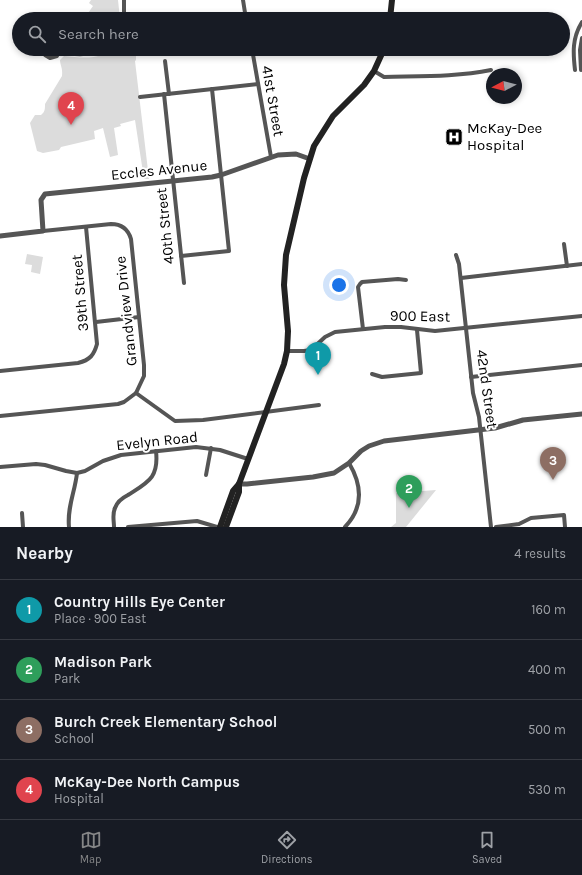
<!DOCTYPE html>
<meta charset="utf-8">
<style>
body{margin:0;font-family:Karla,sans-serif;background:#242831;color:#f1f3f6}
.compass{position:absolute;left:486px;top:68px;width:36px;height:36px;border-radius:50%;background:#171b24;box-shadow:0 2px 6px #0003;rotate:263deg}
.you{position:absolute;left:339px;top:285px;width:14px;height:14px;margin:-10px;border:3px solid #fff;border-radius:50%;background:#1a73e8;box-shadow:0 0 0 6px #1a73e833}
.badge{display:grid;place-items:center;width:26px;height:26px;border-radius:50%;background:#858687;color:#fff;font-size:13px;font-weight:700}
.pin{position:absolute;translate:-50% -33px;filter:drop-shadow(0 1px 2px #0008)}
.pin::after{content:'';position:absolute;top:21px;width:14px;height:12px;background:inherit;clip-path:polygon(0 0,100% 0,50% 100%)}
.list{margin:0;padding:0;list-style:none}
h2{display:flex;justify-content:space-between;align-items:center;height:52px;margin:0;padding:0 16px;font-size:17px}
h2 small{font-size:13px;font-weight:400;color:#9ea1a6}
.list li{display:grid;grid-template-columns:26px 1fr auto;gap:12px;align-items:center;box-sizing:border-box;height:60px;padding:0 16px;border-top:1px solid #363941}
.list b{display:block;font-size:15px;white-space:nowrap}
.list p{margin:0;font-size:13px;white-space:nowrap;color:#9ea1a6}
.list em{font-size:13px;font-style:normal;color:#9ea1a6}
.icon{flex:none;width:22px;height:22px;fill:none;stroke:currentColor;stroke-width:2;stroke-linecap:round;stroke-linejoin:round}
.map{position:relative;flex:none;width:582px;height:527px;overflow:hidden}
.search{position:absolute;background:#171b24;box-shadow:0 2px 6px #0003;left:12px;right:12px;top:12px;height:44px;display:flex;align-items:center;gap:10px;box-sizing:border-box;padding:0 14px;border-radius:22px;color:#9ea1a6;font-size:15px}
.sheet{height:292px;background:#171b24}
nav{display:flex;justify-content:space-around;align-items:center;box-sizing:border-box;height:56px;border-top:1px solid #363941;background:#171b24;font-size:11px;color:#9ea1a6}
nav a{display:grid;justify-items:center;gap:2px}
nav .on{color:#858687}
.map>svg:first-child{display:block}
.green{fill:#dcdcdc}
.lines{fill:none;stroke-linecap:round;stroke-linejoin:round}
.minor{stroke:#555;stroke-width:4}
.tertiary{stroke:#555;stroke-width:5}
.secondary{stroke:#222;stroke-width:6}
.labels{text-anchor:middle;stroke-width:4;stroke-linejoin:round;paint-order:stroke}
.street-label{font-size:15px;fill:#000;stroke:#fff}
.poi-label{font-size:15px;fill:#000;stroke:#fff;text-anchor:start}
</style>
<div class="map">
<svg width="582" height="527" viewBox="0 0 582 527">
<rect width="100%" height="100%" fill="#fff"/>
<g class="green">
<path d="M 91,0 L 118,0 L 120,19 L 84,19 L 93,6 L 89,3 Z"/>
<path d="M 110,49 L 141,49 L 140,53 L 136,53 L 136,60 L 135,61 L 149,179 L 144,179 L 135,120 L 120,124 L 121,126 L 114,128 L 118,155 L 110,157 L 103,128 L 94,131 L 95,139 L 61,147 L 59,150 L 43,153 L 37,151 L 30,123 L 35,115 L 41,115 C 45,112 45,109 45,104 L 62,76 C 63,68 60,65 60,60 L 64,56 C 75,57 88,59 98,56 L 100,54 Z"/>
<path d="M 27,254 L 43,257 L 40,274 L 31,272 L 32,265 L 25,264 Z"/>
<path d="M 436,490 L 406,527 L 391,527 L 396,523 L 396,493 Z"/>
</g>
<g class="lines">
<g class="minor">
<path d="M 243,0 L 246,19"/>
<path d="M 124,19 L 124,0"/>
<path d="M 44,49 L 45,55 L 50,58 L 57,56 L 58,49"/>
<path d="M 252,49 L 271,157"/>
<path d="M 59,51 C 73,55 89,56 103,49"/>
<path d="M 165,61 L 169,94"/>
<path d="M 575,70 C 573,53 572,38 582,22"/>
<path d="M 581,70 L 580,50 L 582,38"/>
<path d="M 374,71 L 384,77 C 420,76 456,77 491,70"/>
<path d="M 164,94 L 184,283"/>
<path d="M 140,97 L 258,84"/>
<path d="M 43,231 L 111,224 C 122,224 128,229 131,239 L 144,365 L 144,376 L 136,393"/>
<path d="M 564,244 L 567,266"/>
<path d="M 456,255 L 459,264 L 473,393 L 479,417 L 491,527"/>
<path d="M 181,256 L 229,251 L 212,89"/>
<path d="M 461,278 L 582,264"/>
<path d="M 96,322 L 139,317"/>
<path d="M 363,329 L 358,287 L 360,284 L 362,282 L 398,279 L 406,280"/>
<path d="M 287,351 L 304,351 L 311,350 L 325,337 L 335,332 L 385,327 L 401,327 L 435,331 L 582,316"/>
<path d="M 0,371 L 78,363 C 90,360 94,355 97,344 L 86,227"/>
<path d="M 372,374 L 382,377 L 421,373 L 417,330"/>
<path d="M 471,377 L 582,365"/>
<path d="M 0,416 L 118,404 L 124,402 L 136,393 L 175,421 L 203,420 L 319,405"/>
<path d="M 0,467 L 36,464 L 45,465 L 66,471 L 77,473 L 85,471 L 103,461 L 121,455 L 196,447 L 220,450 L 248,459"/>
<path d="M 206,475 L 211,448"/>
<path d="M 22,513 L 23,527"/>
<path d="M 69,527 C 67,507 75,492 77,473"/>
<path d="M 114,527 C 114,521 112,514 115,508 C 117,502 122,498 128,495 C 148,482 159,478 156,451"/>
<path d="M 128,527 L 197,521 L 217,527"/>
<path d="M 345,527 C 364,507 362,485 349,463"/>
<path d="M 496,527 L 519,524 L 531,518 L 564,515 L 565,527"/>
</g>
<g class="tertiary">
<path d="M 0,236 L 43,231 L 41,200 L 45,194 L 212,177 L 221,175 L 278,155 L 296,154 L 310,159"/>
<path d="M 239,484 L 247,484 L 313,477 L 334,473 L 349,463 L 361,451 L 369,446 L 384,441 L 495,428 L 523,420 L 582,414"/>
</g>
<g class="secondary">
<path d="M 390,19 L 392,0"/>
<path d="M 220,527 L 233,491 L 239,484 L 284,364 L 287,351 L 288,331 L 284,285 L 286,255 L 304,178 L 314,146 L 333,116 L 364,85 L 374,71 L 384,49"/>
<path d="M 226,527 L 239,492 L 239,484"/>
</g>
</g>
<defs>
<symbol id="hospital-square" viewBox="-11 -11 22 22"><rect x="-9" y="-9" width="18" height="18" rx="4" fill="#000" stroke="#fff"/><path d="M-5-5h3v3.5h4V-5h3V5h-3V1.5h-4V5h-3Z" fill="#fff"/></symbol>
</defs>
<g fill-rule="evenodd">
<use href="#hospital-square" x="444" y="127" width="20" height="20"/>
</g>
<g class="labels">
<g class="street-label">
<text transform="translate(273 101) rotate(80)" y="5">41st Street</text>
<text transform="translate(159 170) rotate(-6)" y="5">Eccles Avenue</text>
<text transform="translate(165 226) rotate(-96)" y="5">40th Street</text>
<text transform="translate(80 293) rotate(-95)" y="5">39th Street</text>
<text transform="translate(126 311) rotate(-96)" y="5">Grandview Drive</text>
<text transform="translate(420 316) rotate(1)" y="5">900 East</text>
<text transform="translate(487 389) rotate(82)" y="5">42nd Street</text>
<text transform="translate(157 441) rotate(-6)" y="5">Evelyn Road</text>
</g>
<g class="poi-label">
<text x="467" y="133">McKay-Dee<tspan x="467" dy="17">Hospital</tspan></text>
</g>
</g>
</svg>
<svg class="compass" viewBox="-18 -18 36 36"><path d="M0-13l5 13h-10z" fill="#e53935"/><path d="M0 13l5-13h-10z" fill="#9ea1a6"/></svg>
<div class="you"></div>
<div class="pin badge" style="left:318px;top:375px;background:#0f9aa8">1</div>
<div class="pin badge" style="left:409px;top:508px;background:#2e9e5b">2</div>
<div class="pin badge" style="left:553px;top:480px;background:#8d6e63">3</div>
<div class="pin badge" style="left:71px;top:125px;background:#e0444e">4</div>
<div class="search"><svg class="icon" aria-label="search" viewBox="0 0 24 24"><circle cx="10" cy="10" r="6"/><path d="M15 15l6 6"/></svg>Search here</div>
</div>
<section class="sheet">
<h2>Nearby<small>4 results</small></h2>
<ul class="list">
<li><span class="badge" style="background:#0f9aa8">1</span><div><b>Country Hills Eye Center</b><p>Place · 900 East</p></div><em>160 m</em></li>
<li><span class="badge" style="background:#2e9e5b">2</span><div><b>Madison Park</b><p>Park</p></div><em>400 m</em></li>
<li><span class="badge" style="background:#8d6e63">3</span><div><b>Burch Creek Elementary School</b><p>School</p></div><em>500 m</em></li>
<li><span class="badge" style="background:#e0444e">4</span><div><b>McKay-Dee North Campus</b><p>Hospital</p></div><em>530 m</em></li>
</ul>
</section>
<nav>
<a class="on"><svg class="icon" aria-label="map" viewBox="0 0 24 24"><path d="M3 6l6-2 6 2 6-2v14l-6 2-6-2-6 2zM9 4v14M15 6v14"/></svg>Map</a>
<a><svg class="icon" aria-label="directions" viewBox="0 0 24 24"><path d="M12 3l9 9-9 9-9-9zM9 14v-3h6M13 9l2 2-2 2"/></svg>Directions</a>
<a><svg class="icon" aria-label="saved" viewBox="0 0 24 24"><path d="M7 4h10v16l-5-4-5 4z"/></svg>Saved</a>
</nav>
